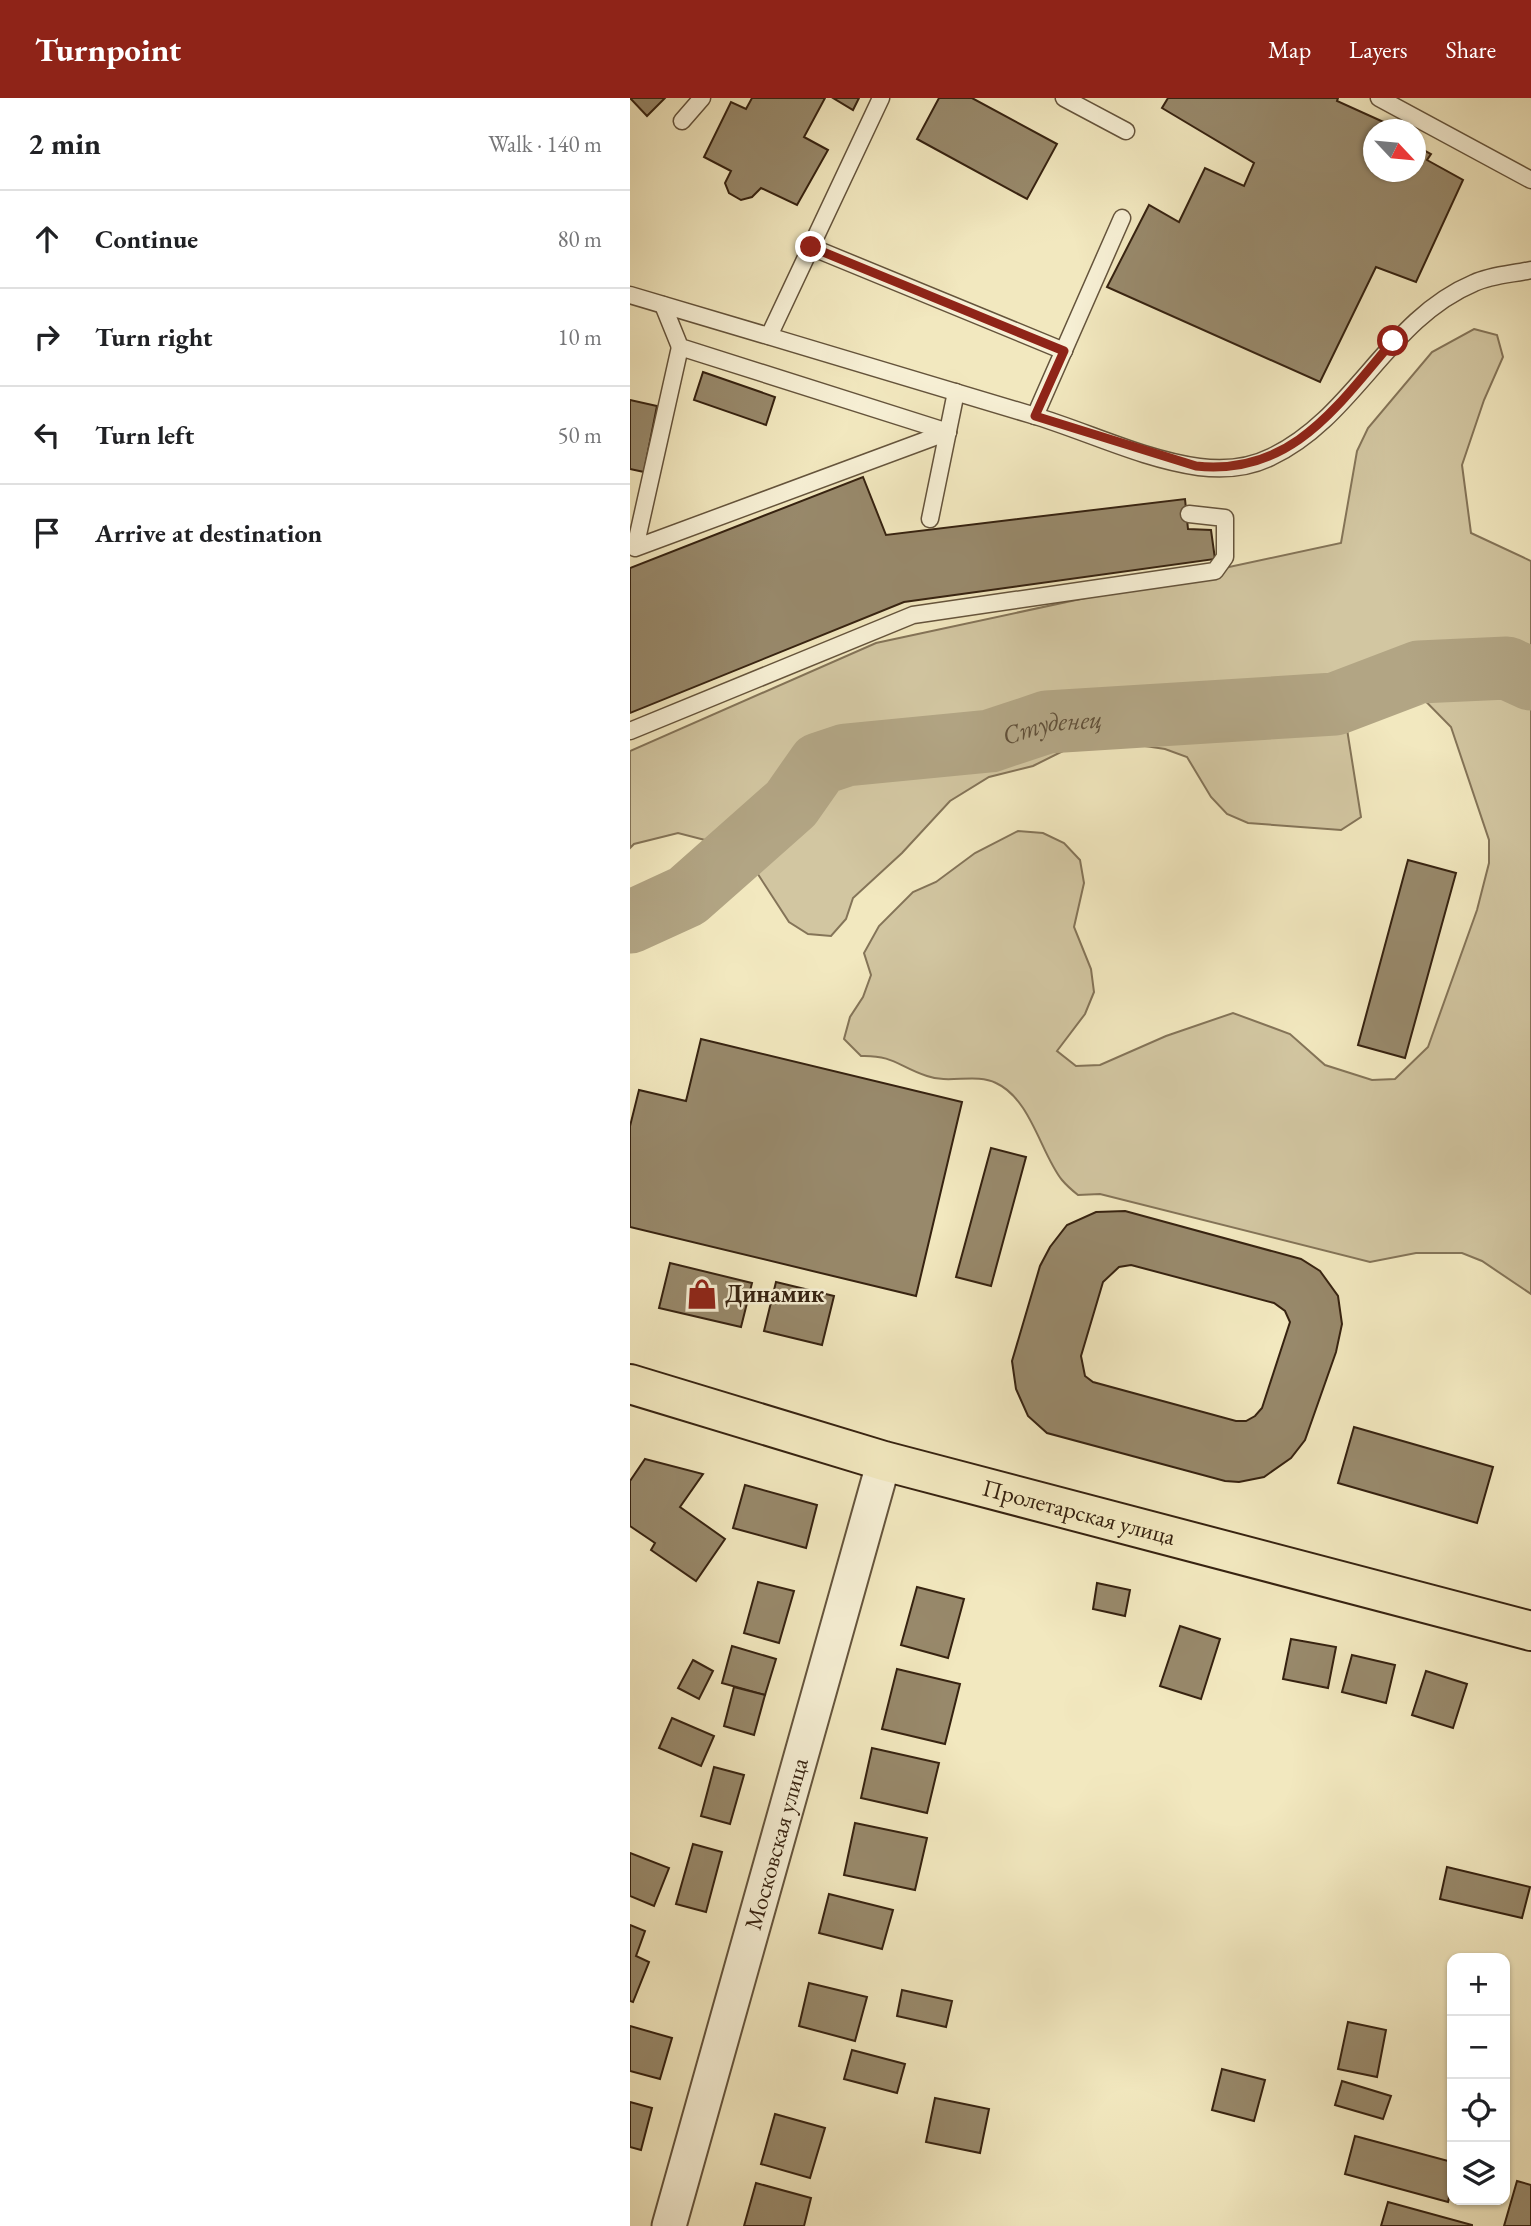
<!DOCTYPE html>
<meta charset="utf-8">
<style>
body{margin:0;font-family:"EB Garamond",serif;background:#f2f2f2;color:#202124}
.controls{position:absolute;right:21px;bottom:21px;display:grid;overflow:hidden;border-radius:14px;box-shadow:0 2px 5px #0004}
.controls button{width:63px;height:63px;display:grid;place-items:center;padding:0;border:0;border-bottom:2px solid #e0e0e0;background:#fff;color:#202124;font:35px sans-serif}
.compass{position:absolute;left:733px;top:21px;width:63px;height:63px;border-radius:50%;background:#fff;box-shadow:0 2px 5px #0004;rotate:116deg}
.stop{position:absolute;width:21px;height:21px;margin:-16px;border:5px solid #8f2418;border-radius:50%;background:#fff}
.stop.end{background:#8f2418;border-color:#fff;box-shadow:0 2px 7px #0008}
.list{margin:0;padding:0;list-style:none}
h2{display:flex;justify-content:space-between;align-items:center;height:91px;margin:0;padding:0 28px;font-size:30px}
h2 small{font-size:23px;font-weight:400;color:#757577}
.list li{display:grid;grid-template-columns:46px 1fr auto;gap:21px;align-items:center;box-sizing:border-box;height:98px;padding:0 28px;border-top:2px solid #e0e0e0}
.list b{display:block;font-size:26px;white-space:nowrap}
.list em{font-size:23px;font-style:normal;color:#757577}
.icon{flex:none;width:38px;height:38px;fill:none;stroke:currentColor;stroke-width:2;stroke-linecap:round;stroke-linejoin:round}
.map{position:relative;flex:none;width:901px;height:2128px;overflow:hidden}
header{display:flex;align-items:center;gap:42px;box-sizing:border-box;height:98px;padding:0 35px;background:#8f2418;color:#fff}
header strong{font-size:33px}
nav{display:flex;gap:38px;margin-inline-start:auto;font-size:24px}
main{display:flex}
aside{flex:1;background:#fff}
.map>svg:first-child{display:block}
.green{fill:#d2c6a1;stroke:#847458;stroke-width:2}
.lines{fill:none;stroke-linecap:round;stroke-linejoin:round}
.river{stroke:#b2a584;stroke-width:63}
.building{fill:#98896b;stroke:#362210;stroke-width:2;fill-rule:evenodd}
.service-casing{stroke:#65543c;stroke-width:19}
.minor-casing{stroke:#65543c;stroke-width:37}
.primary-casing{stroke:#362210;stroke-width:42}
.service{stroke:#f7f0d5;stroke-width:16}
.minor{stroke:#f7f0d5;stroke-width:33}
.primary{stroke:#f2e8bf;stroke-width:38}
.route{stroke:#8f2418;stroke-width:9}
.labels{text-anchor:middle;stroke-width:5;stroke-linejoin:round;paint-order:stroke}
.poi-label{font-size:24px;font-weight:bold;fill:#362210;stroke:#f7f0d5;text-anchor:start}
.street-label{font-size:24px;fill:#362210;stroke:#f7f0d5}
.water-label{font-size:26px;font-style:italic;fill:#615039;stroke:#f7f0d5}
</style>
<header>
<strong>Turnpoint</strong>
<nav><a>Map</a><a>Layers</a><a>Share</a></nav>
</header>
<main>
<aside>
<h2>2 min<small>Walk · 140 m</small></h2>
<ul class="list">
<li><svg class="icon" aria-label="ahead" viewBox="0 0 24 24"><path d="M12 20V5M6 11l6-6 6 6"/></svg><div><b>Continue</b></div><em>80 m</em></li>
<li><svg class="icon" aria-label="right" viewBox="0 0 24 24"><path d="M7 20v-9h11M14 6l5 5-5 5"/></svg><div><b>Turn right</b></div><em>10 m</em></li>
<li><svg class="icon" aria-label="left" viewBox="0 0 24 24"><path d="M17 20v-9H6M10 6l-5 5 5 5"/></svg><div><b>Turn left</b></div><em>50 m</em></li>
<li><svg class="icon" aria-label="arrive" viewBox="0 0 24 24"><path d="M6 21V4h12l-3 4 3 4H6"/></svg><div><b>Arrive at destination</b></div></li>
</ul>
</aside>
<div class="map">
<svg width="901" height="2128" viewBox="0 0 901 2128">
<rect width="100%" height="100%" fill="#f2e8bf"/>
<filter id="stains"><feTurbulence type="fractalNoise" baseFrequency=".00286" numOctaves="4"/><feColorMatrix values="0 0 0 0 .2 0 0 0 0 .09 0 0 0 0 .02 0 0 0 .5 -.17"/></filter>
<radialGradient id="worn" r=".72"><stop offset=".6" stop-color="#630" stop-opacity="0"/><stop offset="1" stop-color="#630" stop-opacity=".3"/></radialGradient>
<path class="green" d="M 844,231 L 867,237 L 873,259 L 854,302 L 832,367 L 841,435 L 901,463 L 901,1196 L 852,1163 L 832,1155 L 786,1155 L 740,1164 L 470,1096 L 448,1097 C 443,1093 437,1088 432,1082 C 411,1056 401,1001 366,985 C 346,975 319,986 297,978 C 269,969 264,957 231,958 L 214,941 L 220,919 L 233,899 L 241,877 L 234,855 L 249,828 L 283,794 L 306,784 L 345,755 L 388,733 L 413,735 L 434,745 L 450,762 L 454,785 L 444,829 L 461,871 L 464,894 L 455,916 L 427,953 L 446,968 L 470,967 L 536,938 L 603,915 L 660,936 L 695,967 L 742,982 L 765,981 L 798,949 L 847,812 L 859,765 L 859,742 L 821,629 L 764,571 C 735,572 729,581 713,606 L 731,719 L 711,732 L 618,725 L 597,716 L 581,699 L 557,659 L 535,651 L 488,644 L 443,648 L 403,668 L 359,679 L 320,703 L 272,755 L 223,800 L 216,821 L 201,838 L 178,836 L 159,824 L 120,764 L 102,749 L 48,735 L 4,746 L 0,750 L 0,653 L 246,545 L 711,445 L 727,353 L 738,330 L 802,254 Z"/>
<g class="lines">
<path class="river" id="s1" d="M 0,824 L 57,798 L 161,706 L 189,666 L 216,657 L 360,643 L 417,624 L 705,606 L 789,574 L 877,570 L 901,581"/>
</g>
<g class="building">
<path d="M 0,0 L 35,0 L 17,18 Z"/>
<path d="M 122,0 L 195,0 L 174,39 L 198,52 L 167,107 L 131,90 L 122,99 L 111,102 L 99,95 L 95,85 L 101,73 L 74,59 L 101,4 L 116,11 Z"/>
<path d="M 203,0 L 229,0 L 223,12 Z"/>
<path d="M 309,0 L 342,0 L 427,46 L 397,101 L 287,41 Z"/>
<path d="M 538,0 L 708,0 L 707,3 L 769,31 L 744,32 L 744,74 L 786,74 L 786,48 L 801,56 L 797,62 L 833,82 L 786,184 L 746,169 L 690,284 L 477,189 L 519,107 L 549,124 L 575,70 L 614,88 L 624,65 L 532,10 Z"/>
<path d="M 73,274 L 145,299 L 136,327 L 64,302 Z"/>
<path d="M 0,302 L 27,308 L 14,374 L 0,371 Z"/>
<path d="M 233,379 L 256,437 L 555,401 L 558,431 L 581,432 L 585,461 L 274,504 L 0,615 L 0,470 Z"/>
<path d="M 778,762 L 826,775 L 775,960 L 728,947 Z"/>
<path d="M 71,941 L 332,1004 L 286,1198 L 0,1129 L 0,1028 L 9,992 L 56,1003 Z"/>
<path d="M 361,1050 L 396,1059 L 361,1188 L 326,1179 Z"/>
<path d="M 495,1113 L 671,1161 L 690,1173 L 708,1198 L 712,1226 L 706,1254 L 675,1342 L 661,1360 L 634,1379 L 609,1384 L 595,1383 L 417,1335 L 398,1318 L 386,1291 L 382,1263 L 410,1168 L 420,1149 L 437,1127 L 466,1114 ZM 501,1167 L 644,1205 L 655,1213 L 660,1224 L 632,1310 L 625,1318 L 616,1323 L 606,1323 L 463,1284 L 455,1278 L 451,1258 L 473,1184 L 489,1169 Z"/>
<path d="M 40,1165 L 122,1185 L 111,1229 L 29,1210 Z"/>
<path d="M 146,1184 L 204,1198 L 192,1247 L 134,1233 Z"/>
<path d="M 724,1329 L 863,1369 L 847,1425 L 708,1385 Z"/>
<path d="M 15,1361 L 73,1376 L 50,1409 L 95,1441 L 66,1483 L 21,1452 L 25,1445 L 0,1428 L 0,1383 Z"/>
<path d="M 115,1387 L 187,1407 L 176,1450 L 103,1430 Z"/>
<path d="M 128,1484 L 164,1493 L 149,1545 L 114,1535 Z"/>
<path d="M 467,1485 L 500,1492 L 495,1518 L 463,1511 Z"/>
<path d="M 287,1489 L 334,1501 L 318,1560 L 271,1547 Z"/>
<path d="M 550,1528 L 590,1541 L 571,1601 L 530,1588 Z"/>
<path d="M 661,1541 L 706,1549 L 698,1590 L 653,1581 Z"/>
<path d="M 102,1548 L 146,1561 L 135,1597 L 92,1585 Z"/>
<path d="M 722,1557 L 765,1567 L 756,1605 L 712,1594 Z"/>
<path d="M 63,1562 L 83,1573 L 69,1601 L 48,1590 Z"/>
<path d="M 267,1571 L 330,1586 L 315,1646 L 252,1631 Z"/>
<path d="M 796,1573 L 837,1586 L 823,1630 L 782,1617 Z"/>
<path d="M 104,1589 L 135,1597 L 124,1637 L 94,1628 Z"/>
<path d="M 42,1620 L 84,1638 L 71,1668 L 29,1650 Z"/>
<path d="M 242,1650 L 309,1665 L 297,1715 L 231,1700 Z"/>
<path d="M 84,1669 L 114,1677 L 100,1726 L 71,1718 Z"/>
<path d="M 225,1725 L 297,1740 L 285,1792 L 214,1777 Z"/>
<path d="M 63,1746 L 92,1754 L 76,1814 L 46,1806 Z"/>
<path d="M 0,1755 L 39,1770 L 24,1808 L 0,1798 Z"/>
<path d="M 817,1769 L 900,1789 L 892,1820 L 810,1801 Z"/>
<path d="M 199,1796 L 263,1812 L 252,1851 L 189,1835 Z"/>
<path d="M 0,1827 L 15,1833 L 6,1858 L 19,1864 L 3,1904 L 0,1903 Z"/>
<path d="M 179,1885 L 237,1899 L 225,1943 L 169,1928 Z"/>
<path d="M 272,1892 L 322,1903 L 316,1929 L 267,1918 Z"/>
<path d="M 718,1924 L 756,1932 L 747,1979 L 708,1971 Z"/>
<path d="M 0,1928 L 42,1940 L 30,1981 L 0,1973 Z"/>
<path d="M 222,1952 L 275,1966 L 267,1995 L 214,1981 Z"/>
<path d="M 592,1971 L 635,1982 L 624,2023 L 582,2012 Z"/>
<path d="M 712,1983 L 761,1998 L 753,2021 L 705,2007 Z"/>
<path d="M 305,2000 L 359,2011 L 350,2055 L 296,2044 Z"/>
<path d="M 0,2004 L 22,2010 L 11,2052 L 0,2049 Z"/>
<path d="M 145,2016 L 195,2030 L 180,2080 L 131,2066 Z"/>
<path d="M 725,2038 L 822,2064 L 822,2087 L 818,2104 L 715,2076 Z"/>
<path d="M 887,2083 L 901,2087 L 901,2128 L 874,2128 Z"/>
<path d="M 126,2085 L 181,2100 L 174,2128 L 114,2128 Z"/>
<path d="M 758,2104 L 842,2127 L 842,2128 L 751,2128 Z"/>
</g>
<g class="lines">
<defs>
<g id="service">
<path d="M 434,0 L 496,33"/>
<path d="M 749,0 L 901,82"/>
<path d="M 52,23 L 72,0"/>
<path d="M 181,149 L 434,253"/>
<path d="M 0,197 C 134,237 268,276 402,317 C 456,333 512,361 569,369 C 593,372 619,370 641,359 C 724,320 758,221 844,185 C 861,177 883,176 901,172"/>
<path d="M 33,207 L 50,249 L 318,334"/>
<path d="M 139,238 L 251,0"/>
<path d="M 50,249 L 5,450 L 318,334"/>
<path d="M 405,318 L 492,120"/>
<path d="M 300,421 L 326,294"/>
<path d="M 0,633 L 283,517 L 585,473 L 595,459 L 595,420 L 559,416"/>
</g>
<g id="minor">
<path id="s2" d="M 39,2128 L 254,1363"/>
</g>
<g id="primary">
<path id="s3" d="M 0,1286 L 254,1363 L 901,1533"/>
</g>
</defs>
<use href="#service" class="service-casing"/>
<use href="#minor" class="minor-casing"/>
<use href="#primary" class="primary-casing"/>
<use href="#service" class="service"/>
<use href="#minor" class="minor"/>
<use href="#primary" class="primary"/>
</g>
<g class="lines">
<path class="route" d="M 181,149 L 434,253 L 405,318 L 566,368 C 662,378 707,308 763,243"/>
</g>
<defs>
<symbol id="shop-bare" viewBox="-9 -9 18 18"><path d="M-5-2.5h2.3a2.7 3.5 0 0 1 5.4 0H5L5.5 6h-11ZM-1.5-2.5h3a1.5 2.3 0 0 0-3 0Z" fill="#8f2418" stroke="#f7f0d5" stroke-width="2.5" paint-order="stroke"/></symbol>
</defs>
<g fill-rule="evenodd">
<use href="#shop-bare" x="50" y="1174" width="44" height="44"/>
</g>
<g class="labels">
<g class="poi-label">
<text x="95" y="1204">Динамик</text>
</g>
<g class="street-label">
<text dy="8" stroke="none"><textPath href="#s3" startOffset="467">Пролетарская улица</textPath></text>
<text dy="8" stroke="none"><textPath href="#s2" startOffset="397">Московская улица</textPath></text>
</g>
<g class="water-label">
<text dy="9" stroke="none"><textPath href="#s1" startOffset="488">Студенец</textPath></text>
</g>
</g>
<rect width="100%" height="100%" filter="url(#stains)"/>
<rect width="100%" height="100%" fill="url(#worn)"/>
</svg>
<div class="controls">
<button>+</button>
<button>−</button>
<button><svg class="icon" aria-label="locate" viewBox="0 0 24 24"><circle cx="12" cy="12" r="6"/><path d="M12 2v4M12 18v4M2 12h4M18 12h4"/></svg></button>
<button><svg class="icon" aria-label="layers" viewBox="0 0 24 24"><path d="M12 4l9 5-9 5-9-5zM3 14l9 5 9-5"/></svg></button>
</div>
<svg class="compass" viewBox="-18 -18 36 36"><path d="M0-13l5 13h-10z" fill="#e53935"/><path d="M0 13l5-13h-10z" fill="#757577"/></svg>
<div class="stop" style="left:763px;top:243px"></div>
<div class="stop end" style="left:181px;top:149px"></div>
</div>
</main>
